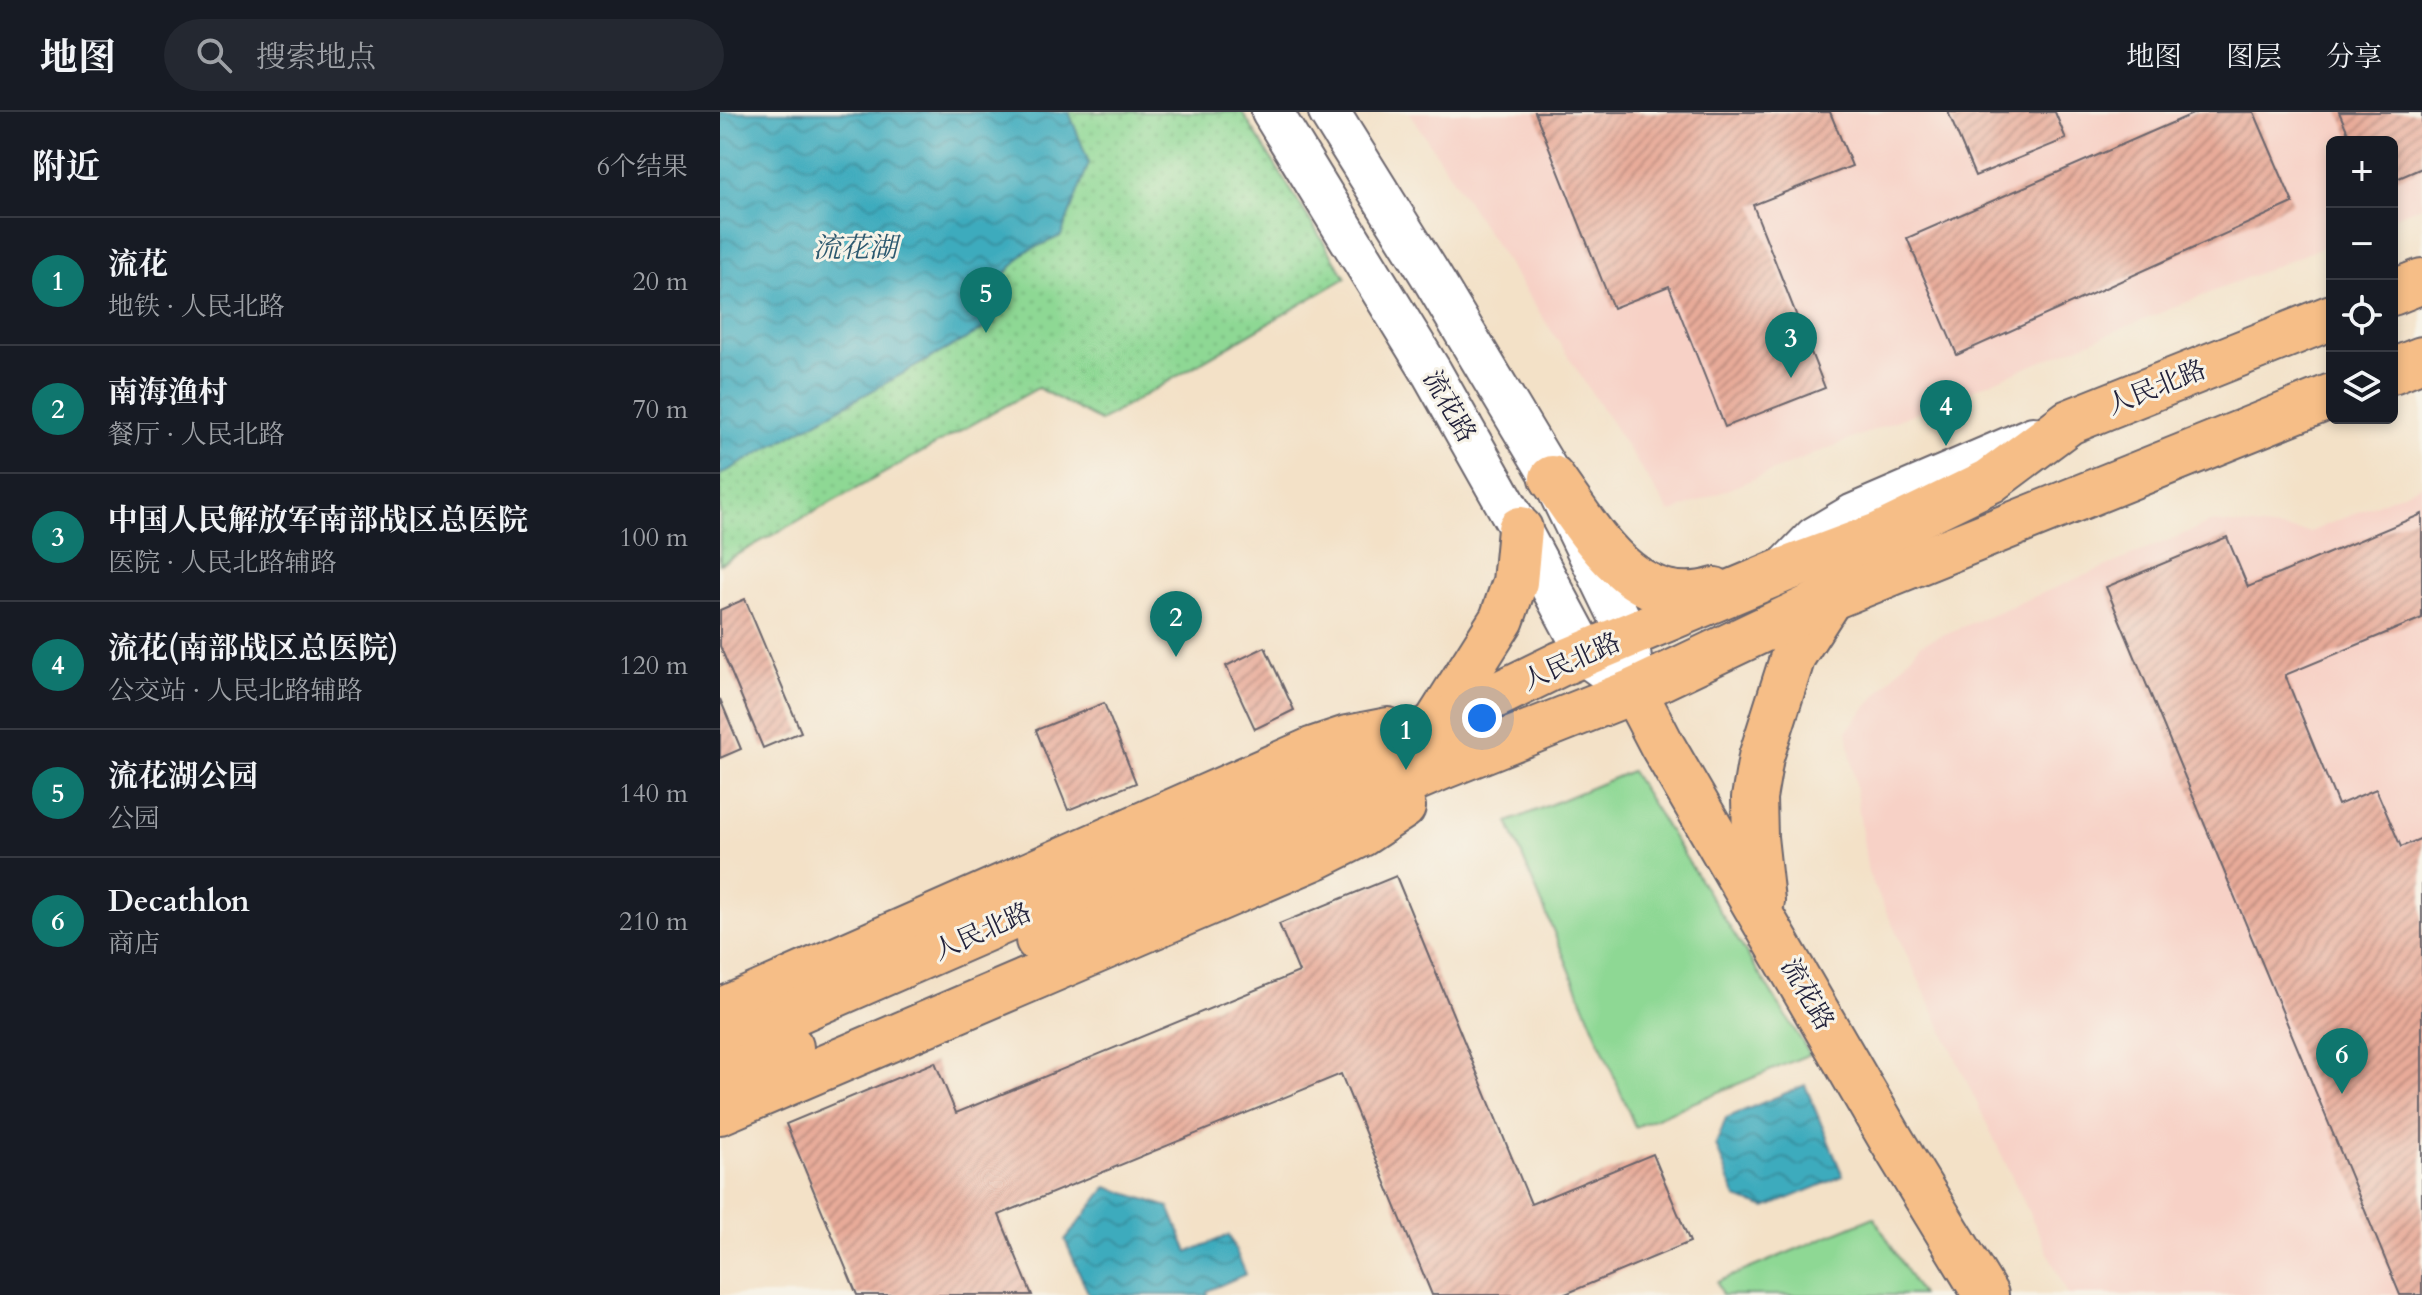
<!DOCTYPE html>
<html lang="zh">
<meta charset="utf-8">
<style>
body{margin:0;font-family:Cardo,"Noto Serif SC",serif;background:#242831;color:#f1f3f6}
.controls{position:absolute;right:24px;top:24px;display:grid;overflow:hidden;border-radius:12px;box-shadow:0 4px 12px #0003}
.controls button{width:72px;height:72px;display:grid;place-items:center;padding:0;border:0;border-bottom:2px solid #363941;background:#171b24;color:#f1f3f6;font:40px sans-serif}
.you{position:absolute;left:762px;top:606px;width:28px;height:28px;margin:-20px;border:6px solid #fff;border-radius:50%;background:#1a73e8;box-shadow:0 0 0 12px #1a73e833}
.badge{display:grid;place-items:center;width:52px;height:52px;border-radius:50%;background:#0f766e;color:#fff;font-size:26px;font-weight:700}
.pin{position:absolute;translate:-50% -66px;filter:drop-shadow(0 2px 4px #0008)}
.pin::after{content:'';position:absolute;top:42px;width:28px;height:24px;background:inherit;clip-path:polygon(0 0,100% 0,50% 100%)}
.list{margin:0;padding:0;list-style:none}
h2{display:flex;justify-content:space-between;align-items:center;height:104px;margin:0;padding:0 32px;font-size:34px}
h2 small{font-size:26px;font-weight:400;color:#9ea1a6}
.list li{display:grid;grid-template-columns:52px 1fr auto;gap:24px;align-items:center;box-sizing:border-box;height:128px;padding:0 32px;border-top:2px solid #363941}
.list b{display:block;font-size:30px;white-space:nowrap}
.list p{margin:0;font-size:26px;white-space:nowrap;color:#9ea1a6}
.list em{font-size:26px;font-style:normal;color:#9ea1a6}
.icon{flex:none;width:44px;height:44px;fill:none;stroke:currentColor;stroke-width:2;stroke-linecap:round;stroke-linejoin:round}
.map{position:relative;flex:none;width:1702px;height:1183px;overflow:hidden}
header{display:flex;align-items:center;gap:48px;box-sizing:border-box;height:112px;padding:0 40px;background:#171b24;border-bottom:2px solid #363941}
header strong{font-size:38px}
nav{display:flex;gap:44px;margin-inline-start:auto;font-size:28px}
.search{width:560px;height:72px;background:#242831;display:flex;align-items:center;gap:20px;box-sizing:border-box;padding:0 28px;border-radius:44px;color:#9ea1a6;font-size:30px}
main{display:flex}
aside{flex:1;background:#171b24}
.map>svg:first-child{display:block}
.built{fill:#f7d1c6}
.grass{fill:#8ed894;stroke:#587d68;stroke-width:2}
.park{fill:url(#park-dots);stroke:#587d68;stroke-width:2}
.water{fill:url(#water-waves);stroke:#30667c;stroke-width:2}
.building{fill:url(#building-hatch)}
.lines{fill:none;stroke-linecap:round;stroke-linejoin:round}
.minor-casing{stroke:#6b656c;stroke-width:44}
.major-casing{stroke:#6b656c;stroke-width:48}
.minor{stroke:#fff;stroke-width:40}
.major{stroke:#f6be87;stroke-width:44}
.labels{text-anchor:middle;stroke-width:6;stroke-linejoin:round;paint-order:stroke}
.street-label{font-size:26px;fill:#22223b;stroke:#f7f3e8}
.water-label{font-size:28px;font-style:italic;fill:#2d596f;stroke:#f7f3e8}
</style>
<header>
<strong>地图</strong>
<div class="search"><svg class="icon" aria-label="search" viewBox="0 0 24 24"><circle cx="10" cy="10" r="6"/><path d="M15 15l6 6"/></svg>搜索地点</div>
<nav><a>地图</a><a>图层</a><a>分享</a></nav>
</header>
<main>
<aside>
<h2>附近<small>6个结果</small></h2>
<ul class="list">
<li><span class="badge">1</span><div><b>流花</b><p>地铁 · 人民北路</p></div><em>20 m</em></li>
<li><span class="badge">2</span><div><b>南海渔村</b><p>餐厅 · 人民北路</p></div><em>70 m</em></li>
<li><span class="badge">3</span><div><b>中国人民解放军南部战区总医院</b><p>医院 · 人民北路辅路</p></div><em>100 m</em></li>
<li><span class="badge">4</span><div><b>流花(南部战区总医院)</b><p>公交站 · 人民北路辅路</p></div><em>120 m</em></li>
<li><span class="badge">5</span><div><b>流花湖公园</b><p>公园</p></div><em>140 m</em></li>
<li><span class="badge">6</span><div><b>Decathlon</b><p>商店</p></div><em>210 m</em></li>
</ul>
</aside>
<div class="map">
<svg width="1702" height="1183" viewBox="0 0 1702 1183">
<defs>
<pattern id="park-dots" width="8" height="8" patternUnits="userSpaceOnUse" patternTransform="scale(2)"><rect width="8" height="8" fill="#8ed894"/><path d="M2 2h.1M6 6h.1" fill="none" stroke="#7ab980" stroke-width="1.8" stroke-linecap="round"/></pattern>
<pattern id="water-waves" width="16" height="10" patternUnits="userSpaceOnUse" patternTransform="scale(2)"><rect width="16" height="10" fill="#3eabbd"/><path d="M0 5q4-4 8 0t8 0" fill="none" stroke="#348b9b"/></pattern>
<pattern id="building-hatch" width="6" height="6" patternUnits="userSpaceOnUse" patternTransform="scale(2)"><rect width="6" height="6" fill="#e8ab99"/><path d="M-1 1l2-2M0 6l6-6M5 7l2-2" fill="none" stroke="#bc8b7e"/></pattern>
</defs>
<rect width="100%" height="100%" fill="#f7f3e8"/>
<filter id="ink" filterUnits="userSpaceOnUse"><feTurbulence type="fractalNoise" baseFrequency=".0125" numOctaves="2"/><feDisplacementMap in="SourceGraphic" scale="16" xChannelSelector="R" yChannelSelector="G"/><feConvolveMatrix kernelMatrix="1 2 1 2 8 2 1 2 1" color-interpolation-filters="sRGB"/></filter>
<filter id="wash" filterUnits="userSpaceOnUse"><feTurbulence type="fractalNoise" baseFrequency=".006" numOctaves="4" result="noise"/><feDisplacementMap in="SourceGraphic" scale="32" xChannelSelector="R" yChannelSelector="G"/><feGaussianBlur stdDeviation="1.8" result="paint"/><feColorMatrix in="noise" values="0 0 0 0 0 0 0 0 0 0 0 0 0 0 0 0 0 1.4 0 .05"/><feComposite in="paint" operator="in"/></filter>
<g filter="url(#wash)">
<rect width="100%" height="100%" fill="#f3e1c7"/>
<g class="built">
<path d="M 689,0 L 1702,0 L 1702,94 L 1672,106 L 1672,30 L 1612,30 L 1612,131 L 950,401 Z"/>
<path d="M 1702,373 L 1702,1183 L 1348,1183 L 1148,761 L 1127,618 L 1201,532 L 1492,410 L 1590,420 Z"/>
</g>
<g class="grass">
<path d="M 911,659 L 1090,942 L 915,1015 L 788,710 Z"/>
<path d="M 1154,1105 L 1201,1183 L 1002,1183 L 997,1170 Z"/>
</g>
<path class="park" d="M 0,0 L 522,0 L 626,166 L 380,309 L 318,276 L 0,452 Z"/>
<g class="water">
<path d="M 0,0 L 349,0 L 369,51 L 341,124 L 305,140 L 280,168 L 274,211 L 0,363 Z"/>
<path d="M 1085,973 L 1123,1064 L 1046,1096 L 1016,1086 L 996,1033 L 1006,1006 Z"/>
<path d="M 387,1075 L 449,1095 L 468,1140 L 509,1123 L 526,1162 L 487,1179 L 488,1183 L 369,1183 L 345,1128 Z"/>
</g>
<g id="blocks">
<g class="building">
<path d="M 815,0 L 1110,0 L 1132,54 L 1033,93 L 1105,276 L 1005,315 L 949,174 L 893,196 Z"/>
<path d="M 1228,0 L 1335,0 L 1346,27 L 1255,64 Z"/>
<path d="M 1477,0 L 1534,0 L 1573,91 L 1237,243 L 1187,126 Z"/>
<path d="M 1619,0 L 1702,0 L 1702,56 L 1672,69 L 1672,30 L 1632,30 Z"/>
<path d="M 1702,402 L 1702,506 L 1565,563 L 1618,693 L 1656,677 L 1681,735 L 1702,726 L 1702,1183 L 1680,1183 L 1386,475 L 1507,425 L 1528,475 Z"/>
<path d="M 25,487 L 81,620 L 43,636 L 0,534 L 0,498 Z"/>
<path d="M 545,535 L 574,598 L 535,617 L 506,554 Z"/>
<path d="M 0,587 L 21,637 L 0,646 Z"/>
<path d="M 384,591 L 416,671 L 348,698 L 316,618 Z"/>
<path d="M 676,764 L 811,1092 L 933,1042 L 970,1130 L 843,1183 L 712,1183 L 621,962 L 279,1103 L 312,1183 L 137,1183 L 66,1012 L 215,950 L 236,1001 L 579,860 L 559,812 Z"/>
</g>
</g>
</g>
<g filter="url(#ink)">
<use href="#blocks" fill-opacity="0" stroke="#6b656c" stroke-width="2"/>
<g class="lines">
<defs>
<g id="minor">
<path d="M 552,0 L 712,261 L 800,417 L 861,531 L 874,550 L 914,579"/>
<path d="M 609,0 L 711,164 L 832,366 L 908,523 L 912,556"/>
<path d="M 1064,457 L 1095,425 L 1134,402 L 1313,325"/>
</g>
<g id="major">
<path d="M 1672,181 L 1702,169"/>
<path d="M 1672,259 L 1702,247"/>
<path d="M 832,366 C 872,421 914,502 995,478"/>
<path d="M 914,579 L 942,633 L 1172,1029 L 1266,1183"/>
<path d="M 715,613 L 782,507 L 795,470 L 800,417"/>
<path d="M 1042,789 L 1035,725 L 1034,686 L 1041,645 L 1073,544 L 1110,486"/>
<path d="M 318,828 L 725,654 L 914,579 L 1110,486 L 1612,284"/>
<path d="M 0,899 L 594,637 L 627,626 L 668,618"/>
<path d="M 0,933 L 562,688 L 840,552 L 1062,459 L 1161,422 L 1270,369 L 1349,310 L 1612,205"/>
<path d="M 0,966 L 71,935"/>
<path d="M 0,1000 L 596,745 L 642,722 L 683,695"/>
</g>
</defs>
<use href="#minor" class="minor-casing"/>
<use href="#major" class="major-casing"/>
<use href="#minor" class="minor"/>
<use href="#major" class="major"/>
</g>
</g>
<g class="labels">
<g class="street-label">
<text transform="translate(1436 275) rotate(-22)" y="9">人民北路</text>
<text transform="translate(730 294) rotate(60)" y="9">流花路</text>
<text transform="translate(851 549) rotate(-24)" y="9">人民北路</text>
<text transform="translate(262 819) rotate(-24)" y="9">人民北路</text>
<text transform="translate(1088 882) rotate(60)" y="9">流花路</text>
</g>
<g class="water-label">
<text x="135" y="145">流花湖</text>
</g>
</g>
</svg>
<div class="controls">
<button>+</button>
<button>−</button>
<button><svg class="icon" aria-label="locate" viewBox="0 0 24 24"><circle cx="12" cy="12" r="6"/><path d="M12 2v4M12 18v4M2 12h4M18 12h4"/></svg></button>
<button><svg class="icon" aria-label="layers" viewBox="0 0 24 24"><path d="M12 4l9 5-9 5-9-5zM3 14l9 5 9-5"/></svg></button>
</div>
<div class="you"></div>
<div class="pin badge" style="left:686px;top:658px">1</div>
<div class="pin badge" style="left:456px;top:545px">2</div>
<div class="pin badge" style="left:1071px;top:266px">3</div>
<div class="pin badge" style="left:1226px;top:334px">4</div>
<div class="pin badge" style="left:266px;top:221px">5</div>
<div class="pin badge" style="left:1622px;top:982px">6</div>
</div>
</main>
